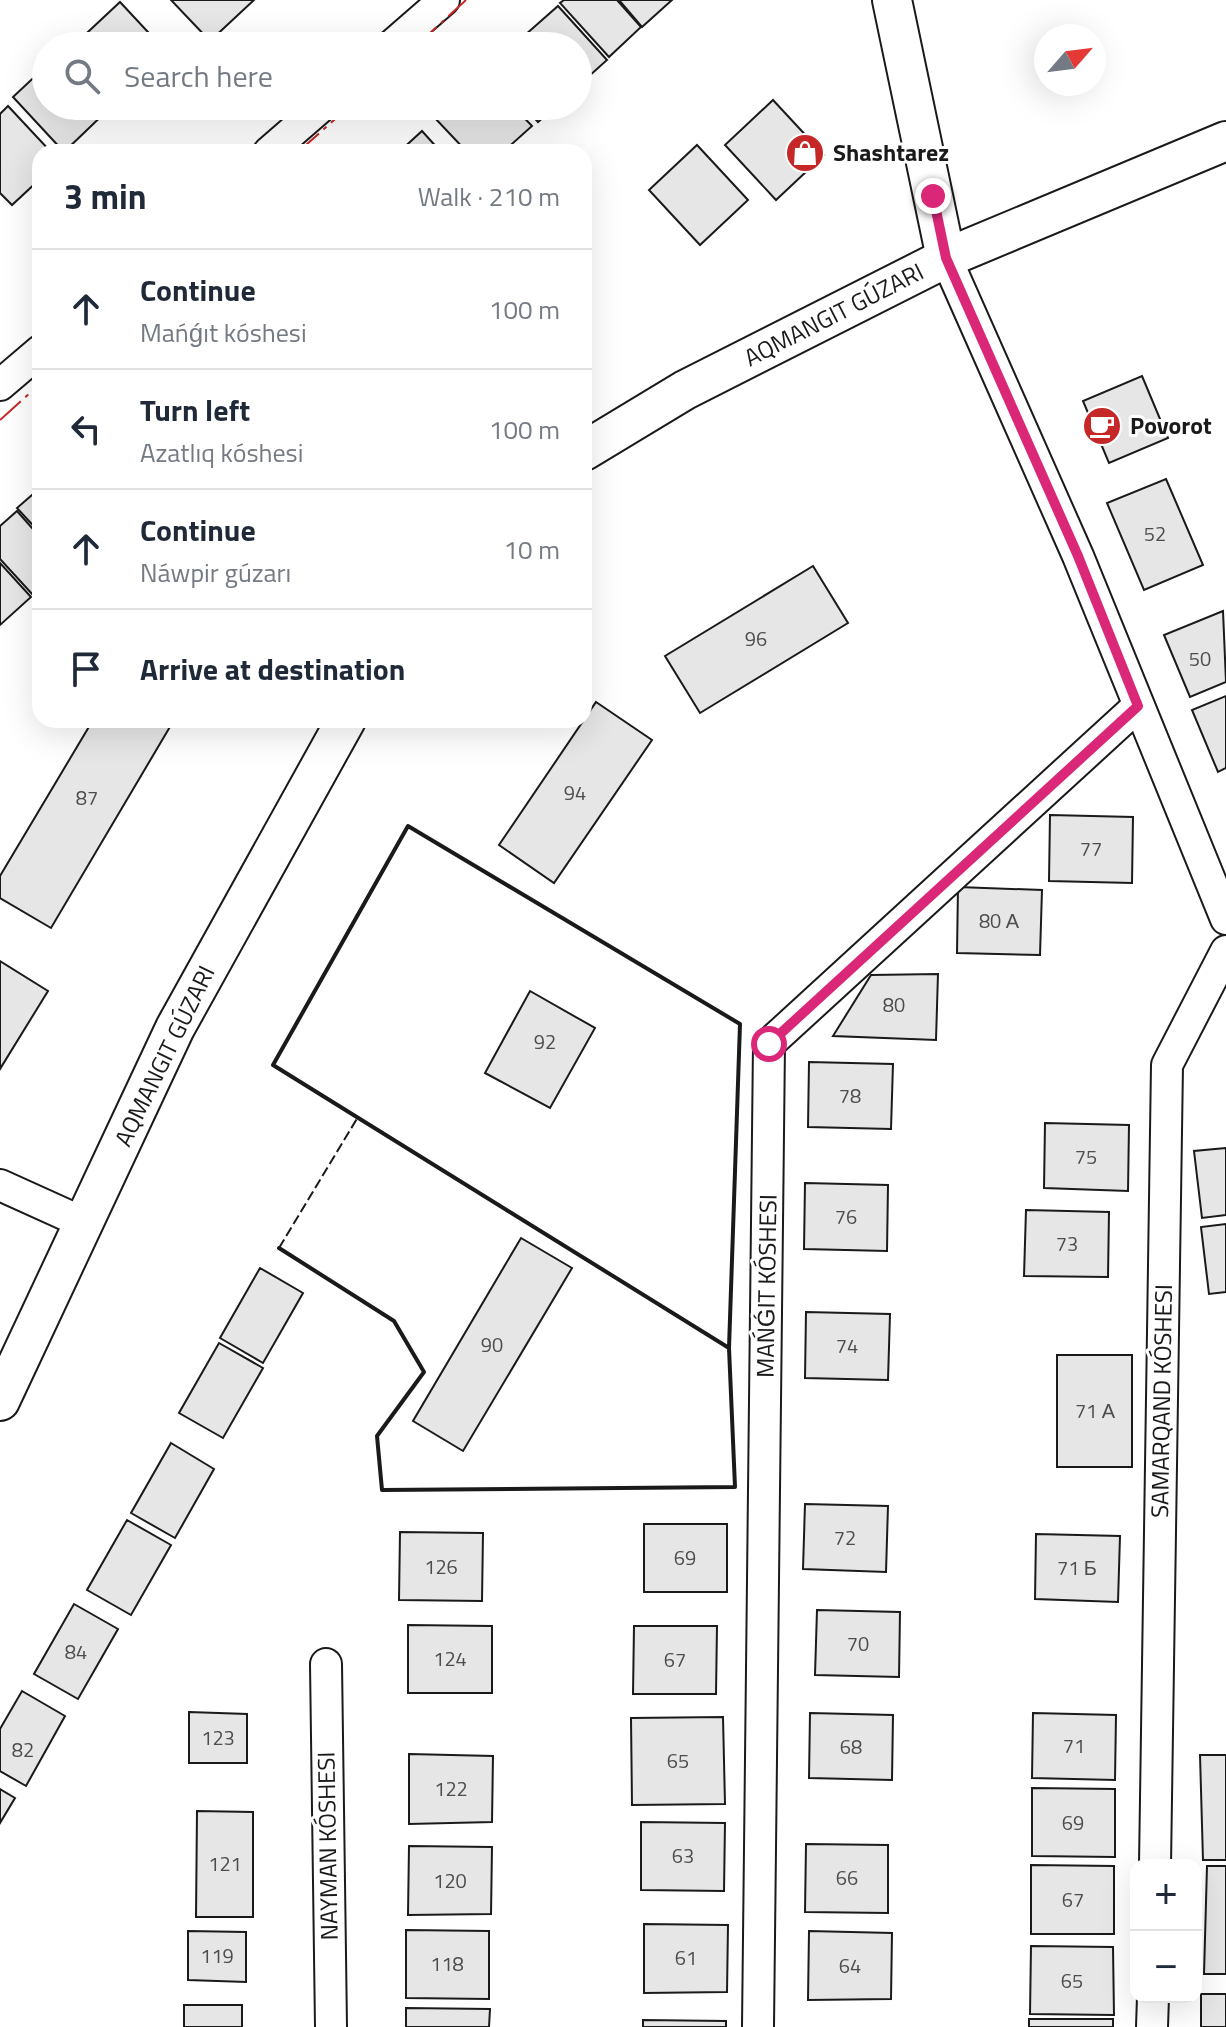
<!DOCTYPE html>
<meta charset="utf-8">
<style>
body{margin:0;font-family:"Titillium Web",sans-serif;background:#f6f6f7;color:#1f2937}
.controls{position:absolute;right:24px;bottom:24px;display:grid;overflow:hidden;border-radius:16px;box-shadow:0 8px 32px #0002}
.controls button{width:72px;height:72px;display:grid;place-items:center;padding:0;border:0;border-bottom:2px solid #e0e1e3;background:#fff;color:#1f2937;font:40px sans-serif}
.compass{position:absolute;left:1034px;top:24px;width:72px;height:72px;border-radius:50%;background:#fff;box-shadow:0 8px 32px #0002;rotate:62deg}
.stop{position:absolute;width:24px;height:24px;margin:-18px;border:6px solid #db2777;border-radius:50%;background:#fff}
.stop.end{background:#db2777;border-color:#fff;box-shadow:0 2px 8px #0008}
.list{margin:0;padding:0;list-style:none}
h2{display:flex;justify-content:space-between;align-items:center;height:104px;margin:0;padding:0 32px;font-size:34px}
h2 small{font-size:26px;font-weight:400;color:#747a83}
.list li{display:grid;grid-template-columns:52px 1fr auto;gap:24px;align-items:center;box-sizing:border-box;height:120px;padding:0 32px;border-top:2px solid #e0e1e3}
.list b{display:block;font-size:30px;white-space:nowrap}
.list p{margin:0;font-size:26px;white-space:nowrap;color:#747a83}
.list em{font-size:26px;font-style:normal;color:#747a83}
.icon{flex:none;width:44px;height:44px;fill:none;stroke:currentColor;stroke-width:2;stroke-linecap:round;stroke-linejoin:round}
.map{position:relative;flex:none;width:1226px;height:2027px;overflow:hidden}
.search{position:absolute;background:#fff;box-shadow:0 8px 32px #0002;left:32px;top:32px;width:560px;height:88px;display:flex;align-items:center;gap:20px;box-sizing:border-box;padding:0 28px;border-radius:44px;color:#747a83;font-size:30px}
.panel{position:absolute;background:#fff;box-shadow:0 8px 32px #0002;left:32px;top:144px;width:560px;height:584px;border-radius:24px}
.map>svg:first-child{display:block}
.building{fill:#e6e6e6;stroke:#1a1a1a;stroke-width:2}
.lines{fill:none;stroke-linecap:round;stroke-linejoin:round}
.minor-casing{stroke:#1a1a1a;stroke-width:34}
.tertiary-casing{stroke:#1a1a1a;stroke-width:42}
.minor{stroke:#fff;stroke-width:30}
.tertiary{stroke:#fff;stroke-width:38}
.fence{stroke:#1a1a1a;stroke-width:2;stroke-dasharray:10 4;stroke-linecap:butt}
.wall{stroke:#1a1a1a;stroke-width:4}
.power{stroke:#c62828;stroke-width:2;stroke-dasharray:28 6 4 6;stroke-linecap:butt}
.route{stroke:#db2777;stroke-width:10}
.labels{text-anchor:middle;stroke-width:6;stroke-linejoin:round;paint-order:stroke}
.number-label{font-size:20px;fill:#4d4d4d}
.poi-label{font-size:24px;font-weight:bold;fill:#1a1a1a;stroke:#fff;text-anchor:start}
.street-label{font-size:24px;fill:#1a1a1a;stroke:#fff}
</style>
<div class="map">
<svg width="1226" height="2027" viewBox="0 0 1226 2027">
<rect width="100%" height="100%" fill="#fff"/>
<g class="building">
<path d="M 171,0 L 254,0 L 210,41 Z"/>
<path d="M 564,0 L 617,0 L 641,27 L 609,57 L 560,3 Z"/>
<path d="M 619,0 L 672,0 L 642,27 Z"/>
<path d="M 120,2 L 161,46 L 73,46 Z"/>
<path d="M 558,6 L 607,60 L 578,86 L 578,46 L 535,46 L 525,35 Z"/>
<path d="M 46,66 L 46,106 L 111,107 L 64,152 L 13,97 Z"/>
<path d="M 773,100 L 824,155 L 776,200 L 725,145 Z"/>
<path d="M 8,106 L 51,152 L 40,152 L 40,179 L 12,205 L 0,193 L 0,114 Z"/>
<path d="M 443,106 L 513,106 L 532,126 L 503,152 L 467,152 L 433,116 Z"/>
<path d="M 524,106 L 556,106 L 538,122 Z"/>
<path d="M 422,131 L 441,152 L 399,152 Z"/>
<path d="M 697,145 L 748,200 L 700,245 L 649,190 Z"/>
<path d="M 1142,376 L 1168,438 L 1109,463 L 1083,401 Z"/>
<path d="M 1166,479 L 1203,565 L 1144,590 L 1107,503 Z"/>
<path d="M 40,488 L 40,533 L 17,508 Z"/>
<path d="M 17,511 L 40,537 L 40,588 L 33,595 L 0,559 L 0,526 Z"/>
<path d="M 0,563 L 31,597 L 0,625 Z"/>
<path d="M 813,566 L 848,623 L 700,713 L 665,656 Z"/>
<path d="M 1223,611 L 1226,682 L 1190,697 L 1164,635 Z"/>
<path d="M 1226,696 L 1226,768 L 1218,772 L 1192,710 Z"/>
<path d="M 596,702 L 652,740 L 554,883 L 499,845 Z"/>
<path d="M 93,720 L 174,720 L 51,928 L 0,898 L 0,876 Z"/>
<path d="M 1050,815 L 1133,817 L 1132,883 L 1049,881 Z"/>
<path d="M 958,887 L 1042,890 L 1040,955 L 957,953 Z"/>
<path d="M 0,961 L 48,991 L 0,1069 Z"/>
<path d="M 938,974 L 936,1040 L 833,1036 L 871,975 Z"/>
<path d="M 530,991 L 595,1028 L 550,1108 L 485,1073 Z"/>
<path d="M 809,1062 L 893,1064 L 891,1129 L 808,1127 Z"/>
<path d="M 1045,1123 L 1129,1125 L 1128,1191 L 1044,1188 Z"/>
<path d="M 1226,1148 L 1226,1215 L 1202,1218 L 1194,1151 Z"/>
<path d="M 805,1183 L 888,1185 L 887,1251 L 804,1249 Z"/>
<path d="M 1026,1210 L 1109,1212 L 1108,1277 L 1024,1276 Z"/>
<path d="M 1226,1224 L 1226,1292 L 1209,1294 L 1201,1227 Z"/>
<path d="M 521,1238 L 572,1268 L 463,1451 L 413,1421 Z"/>
<path d="M 260,1268 L 303,1293 L 263,1363 L 220,1338 Z"/>
<path d="M 806,1312 L 890,1314 L 888,1380 L 805,1378 Z"/>
<path d="M 219,1343 L 263,1368 L 223,1438 L 179,1413 Z"/>
<rect x="1057" y="1355" width="75" height="112"/>
<path d="M 171,1443 L 214,1469 L 175,1538 L 131,1513 Z"/>
<path d="M 805,1504 L 888,1506 L 886,1572 L 803,1569 Z"/>
<path d="M 127,1520 L 171,1545 L 131,1615 L 87,1590 Z"/>
<rect x="644" y="1524" width="83" height="68"/>
<path d="M 400,1532 L 483,1533 L 482,1601 L 399,1600 Z"/>
<path d="M 1036,1534 L 1120,1536 L 1118,1602 L 1035,1599 Z"/>
<path d="M 74,1604 L 118,1629 L 78,1699 L 34,1674 Z"/>
<path d="M 817,1610 L 900,1612 L 899,1677 L 815,1675 Z"/>
<path d="M 408,1625 L 492,1626 L 492,1693 L 408,1693 Z"/>
<path d="M 634,1626 L 717,1626 L 716,1694 L 633,1694 Z"/>
<path d="M 22,1691 L 65,1716 L 26,1786 L 0,1771 L 0,1729 Z"/>
<path d="M 189,1712 L 247,1714 L 247,1763 L 189,1763 Z"/>
<path d="M 810,1713 L 893,1715 L 892,1780 L 809,1778 Z"/>
<path d="M 1033,1713 L 1116,1715 L 1115,1780 L 1032,1778 Z"/>
<path d="M 723,1717 L 725,1804 L 632,1805 L 631,1718 Z"/>
<path d="M 409,1754 L 493,1756 L 492,1822 L 409,1824 Z"/>
<path d="M 1200,1755 L 1226,1755 L 1226,1860 L 1203,1860 Z"/>
<path d="M 1032,1788 L 1115,1789 L 1115,1857 L 1032,1856 Z"/>
<path d="M 0,1789 L 15,1798 L 0,1823 Z"/>
<path d="M 197,1811 L 253,1812 L 253,1917 L 196,1917 Z"/>
<path d="M 641,1822 L 725,1823 L 724,1891 L 641,1890 Z"/>
<path d="M 806,1844 L 888,1845 L 888,1913 L 805,1912 Z"/>
<path d="M 409,1846 L 492,1847 L 491,1914 L 408,1915 Z"/>
<path d="M 1031,1865 L 1114,1866 L 1114,1934 L 1031,1934 Z"/>
<path d="M 1207,1866 L 1226,1866 L 1226,1974 L 1204,1974 Z"/>
<path d="M 644,1924 L 728,1925 L 727,1992 L 644,1993 Z"/>
<path d="M 406,1930 L 489,1931 L 489,1999 L 406,1998 Z"/>
<path d="M 188,1931 L 246,1932 L 246,1982 L 188,1980 Z"/>
<path d="M 809,1931 L 892,1933 L 891,1999 L 808,2000 Z"/>
<path d="M 1031,1946 L 1113,1947 L 1114,2015 L 1030,2014 Z"/>
<rect x="1201" y="1994" width="25" height="33"/>
<rect x="184" y="2005" width="58" height="22"/>
<path d="M 406,2008 L 490,2009 L 489,2027 L 406,2027 Z"/>
<rect x="1029" y="2019" width="84" height="8"/>
<path d="M 643,2020 L 726,2021 L 726,2027 L 643,2027 Z"/>
</g>
<g class="lines">
<defs>
<g id="minor">
<path d="M 391,46 L 444,0"/>
<path d="M 269,152 L 322,106"/>
<path d="M 946,258 L 1078,556 L 1226,919"/>
<path d="M 0,385 L 40,351"/>
<path d="M 0,1185 L 84,1223"/>
<path d="M 326,1664 L 331,2027"/>
<path d="M 1155,1865 L 1167,1065 L 1226,951"/>
<path d="M 758,2027 L 769,1044 L 1138,706"/>
<path d="M 1152,2027 L 1153,1997"/>
</g>
<g id="tertiary">
<path d="M 892,0 L 946,258"/>
<path d="M 584,451 L 685,390 L 946,258 L 1226,141"/>
<path d="M 0,1401 L 175,1028 L 346,720"/>
</g>
</defs>
<use href="#minor" class="minor-casing"/>
<use href="#tertiary" class="tertiary-casing"/>
<use href="#minor" class="minor"/>
<use href="#tertiary" class="tertiary"/>
<path class="fence" d="M 279,1248 L 358,1117"/>
<path class="wall" d="M 279,1248 L 394,1321 L 424,1372 L 377,1436 L 382,1490 L 735,1487 L 729,1348 L 740,1024 L 408,826 L 273,1065 L 729,1348"/>
<g class="power">
<path d="M 416,46 L 466,0"/>
<path d="M 298,152 L 350,106"/>
<path d="M 0,420 L 40,384"/>
</g>
</g>
<g class="lines">
<path class="route" d="M 769,1044 L 1138,706 L 1078,556 L 946,258 L 933,196"/>
</g>
<defs>
<symbol id="shop-disc" viewBox="-11 -11 22 22"><circle r="9.5" fill="#c62828" stroke="#fff"/><path d="M-5-2.5h2.3a2.7 3.5 0 0 1 5.4 0H5L5.5 6h-11ZM-1.5-2.5h3a1.5 2.3 0 0 0-3 0Z" fill="#fff"/></symbol>
<symbol id="cafe-disc" viewBox="-11 -11 22 22"><circle r="9.5" fill="#c62828" stroke="#fff"/><path d="M-5.5-4.5H6V0H3Q3 3.5 0 3.5H-2.5Q-5.5 3.5-5.5 0ZM3-3.2v2h1.7v-2ZM-6 4.5H4V6H-6Z" fill="#fff"/></symbol>
</defs>
<g fill-rule="evenodd">
<use href="#shop-disc" x="783" y="131" width="44" height="44"/>
<use href="#cafe-disc" x="1080" y="404" width="44" height="44"/>
</g>
<g class="labels">
<g class="number-label">
<text x="1155" y="541">52</text>
<text x="756" y="646">96</text>
<text x="1200" y="666">50</text>
<text x="575" y="800">94</text>
<text x="87" y="805">87</text>
<text x="1091" y="856">77</text>
<text x="999" y="928">80 А</text>
<text x="894" y="1012">80</text>
<text x="545" y="1049">92</text>
<text x="850" y="1103">78</text>
<text x="1086" y="1164">75</text>
<text x="846" y="1224">76</text>
<text x="1067" y="1251">73</text>
<text x="492" y="1352">90</text>
<text x="847" y="1353">74</text>
<text x="1095" y="1418">71 А</text>
<text x="845" y="1545">72</text>
<text x="685" y="1565">69</text>
<text x="441" y="1574">126</text>
<text x="1077" y="1575">71 Б</text>
<text x="858" y="1651">70</text>
<text x="76" y="1659">84</text>
<text x="450" y="1666">124</text>
<text x="675" y="1667">67</text>
<text x="218" y="1745">123</text>
<text x="1074" y="1753">71</text>
<text x="851" y="1754">68</text>
<text x="23" y="1757">82</text>
<text x="678" y="1768">65</text>
<text x="451" y="1796">122</text>
<text x="1073" y="1830">69</text>
<text x="683" y="1863">63</text>
<text x="225" y="1871">121</text>
<text x="847" y="1885">66</text>
<text x="450" y="1888">120</text>
<text x="1073" y="1907">67</text>
<text x="217" y="1963">119</text>
<text x="686" y="1965">61</text>
<text x="447" y="1971">118</text>
<text x="850" y="1973">64</text>
<text x="1072" y="1988">65</text>
</g>
<g class="poi-label">
<text x="833" y="161">Shashtarez</text>
<text x="1130" y="434">Povorot</text>
</g>
<g class="street-label">
<text transform="translate(834 315) rotate(-27)" y="8">AQMANGIT GÚZARI</text>
<text transform="translate(165 1056) rotate(-64)" y="8">AQMANGIT GÚZARI</text>
<text transform="translate(767 1286) rotate(-89)" y="8">MAŃǴIT KÓSHESI</text>
<text transform="translate(1162 1401) rotate(-89)" y="8">SAMARQAND KÓSHESI</text>
<text transform="translate(328 1846) rotate(-91)" y="8">NAYMAN KÓSHESI</text>
</g>
</g>
</svg>
<div class="controls">
<button>+</button>
<button>−</button>
</div>
<svg class="compass" viewBox="-18 -18 36 36"><path d="M0-13l5 13h-10z" fill="#e53935"/><path d="M0 13l5-13h-10z" fill="#747a83"/></svg>
<div class="stop" style="left:769px;top:1044px"></div>
<div class="stop end" style="left:933px;top:196px"></div>
<div class="search"><svg class="icon" aria-label="search" viewBox="0 0 24 24"><circle cx="10" cy="10" r="6"/><path d="M15 15l6 6"/></svg>Search here</div>
<section class="panel">
<h2>3 min<small>Walk · 210 m</small></h2>
<ul class="list">
<li><svg class="icon" aria-label="ahead" viewBox="0 0 24 24"><path d="M12 20V5M6 11l6-6 6 6"/></svg><div><b>Continue</b><p>Mańǵıt kóshesi</p></div><em>100 m</em></li>
<li><svg class="icon" aria-label="left" viewBox="0 0 24 24"><path d="M17 20v-9H6M10 6l-5 5 5 5"/></svg><div><b>Turn left</b><p>Azatlıq kóshesi</p></div><em>100 m</em></li>
<li><svg class="icon" aria-label="ahead" viewBox="0 0 24 24"><path d="M12 20V5M6 11l6-6 6 6"/></svg><div><b>Continue</b><p>Náwpir gúzarı</p></div><em>10 m</em></li>
<li><svg class="icon" aria-label="arrive" viewBox="0 0 24 24"><path d="M6 21V4h12l-3 4 3 4H6"/></svg><div><b>Arrive at destination</b></div></li>
</ul>
</section>
</div>
